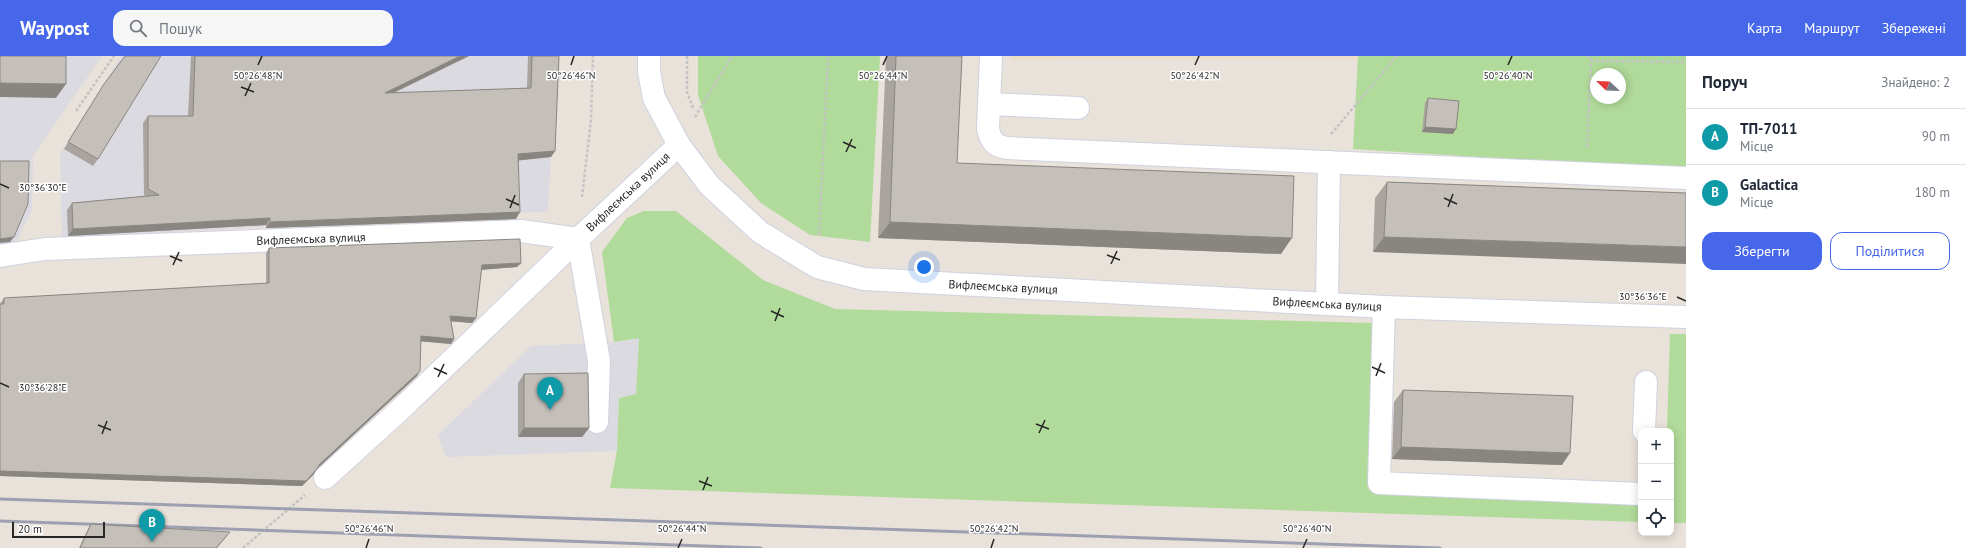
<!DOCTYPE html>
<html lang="uk">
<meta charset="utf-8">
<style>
body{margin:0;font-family:"PT Sans",sans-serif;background:#f6f6f7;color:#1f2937}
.controls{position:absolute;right:12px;bottom:12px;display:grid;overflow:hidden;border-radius:8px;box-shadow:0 2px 10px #0003}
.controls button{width:36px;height:36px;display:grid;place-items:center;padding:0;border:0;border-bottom:1px solid #e0e1e3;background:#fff;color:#1f2937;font:20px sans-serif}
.compass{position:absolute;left:1590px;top:12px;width:36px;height:36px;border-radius:50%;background:#fff;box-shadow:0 2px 10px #0003;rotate:293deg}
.scale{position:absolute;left:12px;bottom:10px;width:93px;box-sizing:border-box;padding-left:4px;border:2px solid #272727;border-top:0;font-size:11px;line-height:14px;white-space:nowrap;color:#272727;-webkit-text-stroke:3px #fff;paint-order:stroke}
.you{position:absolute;left:924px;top:211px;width:14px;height:14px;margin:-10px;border:3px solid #fff;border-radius:50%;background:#1a73e8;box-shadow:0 0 0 6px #1a73e833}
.badge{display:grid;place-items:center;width:26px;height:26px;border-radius:50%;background:#4667ea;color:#fff;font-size:13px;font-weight:700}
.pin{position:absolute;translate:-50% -33px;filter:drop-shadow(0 1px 2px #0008)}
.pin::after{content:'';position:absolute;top:21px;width:14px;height:12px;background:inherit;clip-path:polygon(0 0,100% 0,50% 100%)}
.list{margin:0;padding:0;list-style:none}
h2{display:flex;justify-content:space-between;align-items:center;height:52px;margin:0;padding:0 16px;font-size:17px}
h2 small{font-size:13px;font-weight:400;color:#747a83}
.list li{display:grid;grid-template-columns:26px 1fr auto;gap:12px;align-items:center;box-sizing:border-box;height:56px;padding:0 16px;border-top:1px solid #e0e1e3}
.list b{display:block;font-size:15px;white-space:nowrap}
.list p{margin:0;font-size:13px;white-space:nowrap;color:#747a83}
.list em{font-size:13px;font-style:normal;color:#747a83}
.actions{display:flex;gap:8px;padding:12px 16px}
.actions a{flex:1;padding:9px 0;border:1px solid #4667ea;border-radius:12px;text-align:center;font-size:14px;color:#4667ea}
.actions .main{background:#4667ea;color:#fff}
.icon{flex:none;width:22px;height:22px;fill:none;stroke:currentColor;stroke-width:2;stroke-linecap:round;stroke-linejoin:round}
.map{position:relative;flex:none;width:1686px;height:492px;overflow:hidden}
header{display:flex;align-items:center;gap:24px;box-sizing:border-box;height:56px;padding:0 20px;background:#4667ea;color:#fff}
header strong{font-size:19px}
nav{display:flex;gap:22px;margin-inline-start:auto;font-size:14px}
.search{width:280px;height:36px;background:#f6f6f7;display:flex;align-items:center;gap:10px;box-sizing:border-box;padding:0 14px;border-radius:12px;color:#747a83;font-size:15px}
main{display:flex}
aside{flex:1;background:#fff}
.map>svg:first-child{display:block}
.industrial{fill:#dcdae1}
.education{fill:#e9dfca}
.green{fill:#b1db9a;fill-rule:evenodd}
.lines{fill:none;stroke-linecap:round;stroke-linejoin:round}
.minor-casing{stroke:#cfd2df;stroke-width:24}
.path{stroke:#c3c3c3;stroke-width:2.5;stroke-dasharray:3 2;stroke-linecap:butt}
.minor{stroke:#fff;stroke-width:22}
.rail{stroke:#9da0b0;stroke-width:3}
.wall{fill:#a9a49f}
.shaded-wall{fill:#898682}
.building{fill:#c4bfb9;stroke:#898682}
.ticks{fill:none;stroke:#272727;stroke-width:1.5}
.labels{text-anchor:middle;stroke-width:3;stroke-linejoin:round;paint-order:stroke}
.street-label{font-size:12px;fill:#272727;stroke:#fff}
.ticks-label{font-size:10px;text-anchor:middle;fill:#272727;stroke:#fff;stroke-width:3;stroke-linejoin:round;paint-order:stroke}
</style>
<header>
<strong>Waypost</strong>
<div class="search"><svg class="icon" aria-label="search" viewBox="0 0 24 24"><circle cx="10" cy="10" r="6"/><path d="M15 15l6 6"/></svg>Пошук</div>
<nav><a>Карта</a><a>Маршрут</a><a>Збережені</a></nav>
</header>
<main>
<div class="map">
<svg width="1686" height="492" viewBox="0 0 1686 492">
<rect width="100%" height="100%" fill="#e9e2da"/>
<g class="industrial">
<path d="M 0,0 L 102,0 L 33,100 L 32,154 L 14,191 L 0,191 Z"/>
<path d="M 121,0 L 556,0 L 548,156 L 450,159 L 354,166 L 62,182 L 60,98 Z"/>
<path d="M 639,282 L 636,338 L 619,342 L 617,395 L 446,401 L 438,379 L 531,290 L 614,286 Z"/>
</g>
<path class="education" d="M 1012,0 L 1358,0 L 1358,3 L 1011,4 Z"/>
<g class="green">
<path d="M 698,0 L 880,0 L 870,186 L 810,179 L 761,147 L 718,100 L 698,39 Z"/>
<path d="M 1358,0 L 1686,0 L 1686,114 L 1353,93 ZM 1596,18 L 1620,18 L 1620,42 L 1596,42 Z"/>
<path d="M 644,155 L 676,155 L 763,224 L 835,253 L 1372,267 L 1369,431 L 1641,440 L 1641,466 L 610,432 L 617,395 L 619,342 L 636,338 L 639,282 L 614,286 L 602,196 L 627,162 Z"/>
<path d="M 1670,278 L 1686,278 L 1686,467 L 1671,467 L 1671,375 L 1667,375 Z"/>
</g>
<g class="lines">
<defs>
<g id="minor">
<path d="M 649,0 L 649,16 L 654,42 L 679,89 L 709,129 L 760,176 L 817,211 L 864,223 L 1384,251 L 1686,261"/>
<path d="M 991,0 L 988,73 C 991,85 994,90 1007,92 L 1686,122"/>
<path d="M 989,48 L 1078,52"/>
<path d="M 578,183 L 599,305 L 597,366"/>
<path d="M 0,200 L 45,193 L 521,175 L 578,183 L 679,89"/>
<path d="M 1327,248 L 1329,106"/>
<path d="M 1384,251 L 1379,427 L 1641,438"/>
<path d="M 1644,375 L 1646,326"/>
<path d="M 325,422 L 403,351 L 578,183"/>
</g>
</defs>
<use href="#minor" class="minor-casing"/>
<g class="path">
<path d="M 687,0 L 687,36 L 694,54"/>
<path d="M 1591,5 L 1686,6"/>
<path d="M 76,55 L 114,0"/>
<path d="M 695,61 L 732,0"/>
<path d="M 1331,78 L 1397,0"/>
<path d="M 1587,91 L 1591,5 L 1588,0"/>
<path d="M 582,141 L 591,64 L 593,0"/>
<path d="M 819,179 L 828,0"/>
<path d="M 243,492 L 305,439"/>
</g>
<use href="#minor" class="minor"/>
<g class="rail">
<path d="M 0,443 L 1440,492"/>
<path d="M 0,465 L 761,492"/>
</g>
</g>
<g class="wall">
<path d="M 125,0 L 98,103 L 93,110 L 64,93 L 100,35 Z"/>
<path d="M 191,0 L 469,0 L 394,37 L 527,32 L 528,0 L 559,0 L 555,95 L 551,101 L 519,104 L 516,163 L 266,172 L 266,169 L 68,180 L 67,154 L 72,147 L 146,140 L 144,139 L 143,67 L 148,60 L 188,60 Z"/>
<path d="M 886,0 L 962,0 L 957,107 L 1281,198 L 878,182 Z"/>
<path d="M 1428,42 L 1453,78 L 1422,76 L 1425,47 Z"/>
<path d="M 1387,126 L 1686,137 L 1373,196 L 1375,142 Z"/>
<path d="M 269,192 L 521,207 L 517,211 L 481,214 L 476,262 L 472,267 L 451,265 L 454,283 L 451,288 L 421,285 L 417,320 L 318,411 L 313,419 L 302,430 L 0,420 L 0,248 L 4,242 L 266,228 L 266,197 Z"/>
<path d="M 524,318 L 589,372 L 582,381 L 518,381 L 518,327 Z"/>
<path d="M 1403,334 L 1562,409 L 1392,403 L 1394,346 Z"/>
<path d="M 91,468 L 226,481 L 217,492 L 79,492 L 88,473 Z"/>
</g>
<g class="shaded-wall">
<path d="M 460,0 L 469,0 L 380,43 L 385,37 Z"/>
<path d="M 0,27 L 66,28 L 56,42 L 0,41 Z"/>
<path d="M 1425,71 L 1456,73 L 1453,78 L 1422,76 Z"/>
<path d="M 555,95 L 551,101 L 514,105 L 518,98 Z"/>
<path d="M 520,156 L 516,163 L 266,172 L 270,166 Z"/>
<path d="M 270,162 L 266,169 L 68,180 L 73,173 Z"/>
<path d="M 890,166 L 1292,182 L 1281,198 L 878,182 Z"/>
<path d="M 14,181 L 10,186 L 0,187 L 0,183 Z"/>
<path d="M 1384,181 L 1686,191 L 1686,208 L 1373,196 Z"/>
<path d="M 521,207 L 517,211 L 478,214 L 482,209 Z"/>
<path d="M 450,260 L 476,262 L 472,267 L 446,265 Z"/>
<path d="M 421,280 L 454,283 L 451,288 L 417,285 Z"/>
<path d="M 420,315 L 417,320 L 317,413 L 320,408 Z"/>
<path d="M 524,372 L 589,372 L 582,381 L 518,381 Z"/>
<path d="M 1401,391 L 1570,397 L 1562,409 L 1392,403 Z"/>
<path d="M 316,414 L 313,419 L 302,430 L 0,420 L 0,415 Z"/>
</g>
<g class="building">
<path d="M 0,0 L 66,0 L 66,28 L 0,27 Z"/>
<path d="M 125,0 L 161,0 L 98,103 L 68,86 L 104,28 Z"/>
<path d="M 195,0 L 460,0 L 385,37 L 531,32 L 532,0 L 559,0 L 555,95 L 518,98 L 520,156 L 270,166 L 270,162 L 73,173 L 72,147 L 159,139 L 148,133 L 148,60 L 193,60 Z"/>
<path d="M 896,0 L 962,0 L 957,107 L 1294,120 L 1292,182 L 890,166 Z"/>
<path d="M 1428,42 L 1459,45 L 1456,73 L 1425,71 Z"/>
<path d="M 0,105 L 29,105 L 28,148 L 14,181 L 0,183 Z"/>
<path d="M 1387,126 L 1686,137 L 1686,191 L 1384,181 Z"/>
<path d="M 520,183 L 521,207 L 482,209 L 476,262 L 450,260 L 454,283 L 421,280 L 420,315 L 320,408 L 316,414 L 306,425 L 0,415 L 0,248 L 4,248 L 4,242 L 269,227 L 269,192 Z"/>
<path d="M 588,317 L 589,372 L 524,372 L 524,318 Z"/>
<path d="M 1403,334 L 1573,340 L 1570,397 L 1401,391 Z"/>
<path d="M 91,468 L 230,476 L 216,492 L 80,492 Z"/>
</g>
<path class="ticks" d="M 258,9 L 262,0M 571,9 L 574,0M 883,9 L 887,0M 1195,9 L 1199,0M 1508,9 L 1512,0M 241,31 L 254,36M 245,40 L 251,27M 843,86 L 856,92M 846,96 L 852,83M 0,128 L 9,132M 1444,142 L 1457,148M 506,143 L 519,149M 1448,151 L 1453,138M 510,152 L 515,139M 1107,199 L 1120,204M 170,200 L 182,205M 1111,208 L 1117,195M 173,209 L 179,196M 1677,241 L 1686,245M 771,255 L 784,261M 775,265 L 780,252M 1372,311 L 1385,317M 434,312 L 447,318M 1376,320 L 1381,307M 438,321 L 444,308M 0,327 L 9,331M 1036,368 L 1049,373M 98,369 L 111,374M 1039,377 L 1045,364M 102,378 L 107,365M 699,425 L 712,430M 703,434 L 708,421M 366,492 L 369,483M 678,492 L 682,483M 991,492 L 994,483M 1303,492 L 1307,483"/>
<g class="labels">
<g class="street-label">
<text transform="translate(628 136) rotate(-43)" y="4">Вифлеємська вулиця</text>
<text transform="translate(311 183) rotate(-2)" y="4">Вифлеємська вулиця</text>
<text transform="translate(1003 231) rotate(3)" y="4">Вифлеємська вулиця</text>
<text transform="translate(1327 248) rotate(3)" y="4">Вифлеємська вулиця</text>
</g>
</g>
<g class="ticks-label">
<text x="258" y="23">50°26'48"N</text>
<text x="571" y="23">50°26'46"N</text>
<text x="883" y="23">50°26'44"N</text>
<text x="1508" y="23">50°26'40"N</text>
<text x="1195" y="23">50°26'42"N</text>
<text x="43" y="135">30°36'30"E</text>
<text x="1643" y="244">30°36'36"E</text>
<text x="43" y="335">30°36'28"E</text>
<text x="369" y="476">50°26'46"N</text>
<text x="682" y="476">50°26'44"N</text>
<text x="994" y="476">50°26'42"N</text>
<text x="1307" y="476">50°26'40"N</text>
</g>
</svg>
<div class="controls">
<button>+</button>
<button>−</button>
<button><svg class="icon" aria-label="locate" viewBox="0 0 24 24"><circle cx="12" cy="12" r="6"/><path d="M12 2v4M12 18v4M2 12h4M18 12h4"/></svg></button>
</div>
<svg class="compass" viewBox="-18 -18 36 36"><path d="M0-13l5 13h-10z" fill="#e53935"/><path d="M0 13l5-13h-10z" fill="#747a83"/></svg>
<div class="scale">20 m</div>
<div class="you"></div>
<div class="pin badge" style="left:550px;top:354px;background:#0f9aa8">A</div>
<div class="pin badge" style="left:152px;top:486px;background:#0f9aa8">B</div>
</div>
<aside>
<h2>Поруч<small>Знайдено: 2</small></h2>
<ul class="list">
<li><span class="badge" style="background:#0f9aa8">A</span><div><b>ТП-7011</b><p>Місце</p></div><em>90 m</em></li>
<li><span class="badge" style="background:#0f9aa8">B</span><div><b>Galactica</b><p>Місце</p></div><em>180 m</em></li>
</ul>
<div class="actions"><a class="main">Зберегти</a><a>Поділитися</a></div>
</aside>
</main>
